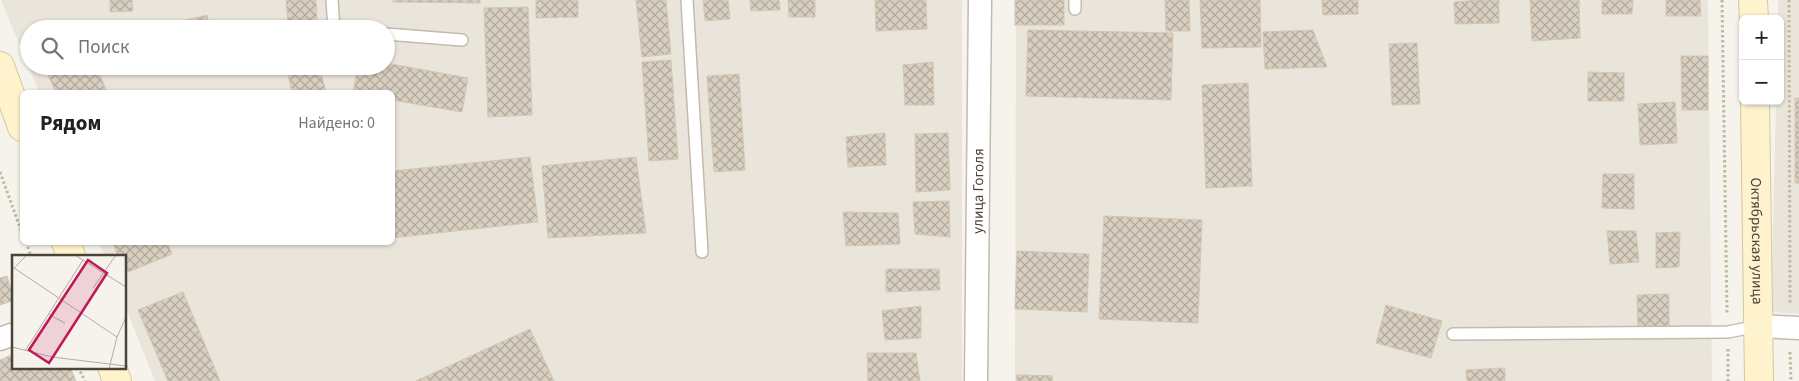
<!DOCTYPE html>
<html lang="ru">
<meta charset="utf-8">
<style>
body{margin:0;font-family:"Source Sans 3",sans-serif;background:#f6f6f6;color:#202124}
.controls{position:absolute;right:15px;top:15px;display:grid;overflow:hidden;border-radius:8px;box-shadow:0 1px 4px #0004}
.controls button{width:45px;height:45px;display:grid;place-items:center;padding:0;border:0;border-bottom:1px solid #e0e0e0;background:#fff;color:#202124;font:25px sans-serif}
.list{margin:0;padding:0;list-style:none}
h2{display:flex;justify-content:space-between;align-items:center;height:65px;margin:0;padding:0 20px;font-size:21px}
h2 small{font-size:16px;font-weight:400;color:#757577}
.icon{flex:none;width:28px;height:28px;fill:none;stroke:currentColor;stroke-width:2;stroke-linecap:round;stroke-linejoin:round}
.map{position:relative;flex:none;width:1799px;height:381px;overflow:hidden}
.search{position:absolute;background:#fff;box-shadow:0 1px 4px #0004;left:20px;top:20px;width:375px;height:55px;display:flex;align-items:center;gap:12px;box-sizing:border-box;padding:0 18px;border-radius:28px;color:#757577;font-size:19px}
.panel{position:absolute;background:#fff;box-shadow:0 1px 4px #0004;left:20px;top:90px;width:375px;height:155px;border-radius:8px}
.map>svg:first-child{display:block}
.residential{fill:#eae5da;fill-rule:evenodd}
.building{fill:url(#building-cross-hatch);stroke:#d3c7b4}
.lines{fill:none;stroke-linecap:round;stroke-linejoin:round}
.lane-casing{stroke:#c2bbae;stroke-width:14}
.street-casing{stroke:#c2bbae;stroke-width:25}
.secondary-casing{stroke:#d6c79b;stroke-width:30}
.path{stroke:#c4b79f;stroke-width:3;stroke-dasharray:2.5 2.5;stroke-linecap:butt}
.lane{stroke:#fff;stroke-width:11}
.street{stroke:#fff;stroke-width:22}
.secondary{stroke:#fff3cd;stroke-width:28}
.labels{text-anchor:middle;stroke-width:5;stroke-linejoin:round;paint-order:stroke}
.street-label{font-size:15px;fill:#4b4439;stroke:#fff}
.inset-road{fill:none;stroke:#b2ada4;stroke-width:1}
.view{fill:#c2185b;fill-opacity:0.15;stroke:#c2185b;stroke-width:2.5}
.inset-edge{fill:none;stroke:#4b4439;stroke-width:2.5}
</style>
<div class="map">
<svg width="1799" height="381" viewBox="0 0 1799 381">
<defs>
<pattern id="building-cross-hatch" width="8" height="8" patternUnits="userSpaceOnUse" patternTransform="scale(1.25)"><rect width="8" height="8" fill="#d8cfc1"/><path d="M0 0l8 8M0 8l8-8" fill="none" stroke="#b1aa9e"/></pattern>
</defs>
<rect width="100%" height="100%" fill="#f6f3ec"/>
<g class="residential">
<path d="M 1,0 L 962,0 L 962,381 L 155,381 L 125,306 L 125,256 L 105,256 L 99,243 L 392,242 L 392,92 L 39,92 ZM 29,29 L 386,29 L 386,66 L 29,66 Z"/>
<path d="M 1016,0 L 1708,0 L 1712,381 L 1015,381 Z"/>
<path d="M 1778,0 L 1799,0 L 1799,314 L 1771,312 L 1776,101 L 1780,101 L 1780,19 L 1778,19 Z"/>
</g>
<g class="building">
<path d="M 110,0 L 132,0 L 133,11 L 110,12 Z"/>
<path d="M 286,0 L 316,0 L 317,22 L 288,23 Z"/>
<path d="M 393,0 L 480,0 L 480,3 L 393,2 Z"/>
<path d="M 536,0 L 578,0 L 578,17 L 536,18 Z"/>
<path d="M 636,0 L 666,0 L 671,54 L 642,57 Z"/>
<path d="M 703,0 L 728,0 L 730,19 L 705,21 Z"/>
<path d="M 750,0 L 779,0 L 780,10 L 751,11 Z"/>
<path d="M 788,0 L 815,0 L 815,17 L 789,17 Z"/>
<path d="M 875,0 L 926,0 L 927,29 L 876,31 Z"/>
<rect x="1015" y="0" width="49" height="25"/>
<path d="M 1165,0 L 1189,0 L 1190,31 L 1166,31 Z"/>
<path d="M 1200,0 L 1260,0 L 1261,47 L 1202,48 Z"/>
<path d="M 1322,0 L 1358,0 L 1358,14 L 1323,15 Z"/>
<path d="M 1480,0 L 1499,0 L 1499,23 L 1455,24 L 1454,2 Z"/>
<path d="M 1530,0 L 1579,0 L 1580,38 L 1532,41 Z"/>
<path d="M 1602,0 L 1633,0 L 1632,14 L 1602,14 Z"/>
<path d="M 1666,0 L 1700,0 L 1701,16 L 1666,16 Z"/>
<path d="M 528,7 L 532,115 L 488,117 L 484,8 Z"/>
<path d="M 207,15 L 210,29 L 165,29 L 164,26 Z"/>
<path d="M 77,21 L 80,29 L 59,29 Z"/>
<path d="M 77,21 L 80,29 L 59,29 Z"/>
<path d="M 1028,30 L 1173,33 L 1171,100 L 1026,96 Z"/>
<path d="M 1313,30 L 1327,67 L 1265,69 L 1263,32 Z"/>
<path d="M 1417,43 L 1420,104 L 1392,105 L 1389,44 Z"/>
<path d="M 1681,56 L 1708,56 L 1708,110 L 1682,110 Z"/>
<path d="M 671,60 L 678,159 L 649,161 L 642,62 Z"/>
<path d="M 933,62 L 934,105 L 905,105 L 903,65 Z"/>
<path d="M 386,63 L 468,78 L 462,112 L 392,100 L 392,92 L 353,92 L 358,66 L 386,66 Z"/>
<path d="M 44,66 L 96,66 L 107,92 L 56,92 Z"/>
<path d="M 44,66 L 96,66 L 107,92 L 56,92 Z"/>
<path d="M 286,66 L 319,66 L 326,92 L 292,92 Z"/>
<path d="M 1588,72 L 1624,73 L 1624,101 L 1588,101 Z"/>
<path d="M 739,74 L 745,170 L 714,172 L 707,76 Z"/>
<path d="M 1248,83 L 1252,186 L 1206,188 L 1202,85 Z"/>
<rect x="1795" y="98" width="4" height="85"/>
<path d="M 1675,102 L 1677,143 L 1640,145 L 1638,104 Z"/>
<path d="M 885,133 L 886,165 L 848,167 L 846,137 Z"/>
<path d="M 948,133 L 950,190 L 916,192 L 915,134 Z"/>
<path d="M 530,157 L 538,222 L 392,238 L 392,171 Z"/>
<path d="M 636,157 L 646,233 L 548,238 L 542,166 Z"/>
<path d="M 1603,174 L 1634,174 L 1634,209 L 1602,208 Z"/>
<path d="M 949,201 L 950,237 L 915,234 L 913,202 Z"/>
<path d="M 843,212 L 898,213 L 900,244 L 846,246 Z"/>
<path d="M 1104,216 L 1202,220 L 1198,323 L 1099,319 Z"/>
<path d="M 1607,231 L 1636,231 L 1639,262 L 1610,264 Z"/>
<path d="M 1680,232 L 1679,267 L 1656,268 L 1656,233 Z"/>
<path d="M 113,242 L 167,242 L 172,254 L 125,273 L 125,256 L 118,256 Z"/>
<path d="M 113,242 L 167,242 L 172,254 L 125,273 L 125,256 L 118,256 Z"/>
<path d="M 1017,251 L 1089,254 L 1087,312 L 1015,309 Z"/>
<path d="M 886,269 L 939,269 L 940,290 L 886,292 Z"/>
<path d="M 7,276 L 14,300 L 0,305 L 0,278 Z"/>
<path d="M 183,292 L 220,381 L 168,381 L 138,310 Z"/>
<path d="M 1669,294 L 1669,326 L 1638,327 L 1637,295 Z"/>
<path d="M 1386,305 L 1442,321 L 1431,358 L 1376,343 Z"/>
<path d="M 921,306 L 921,338 L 885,340 L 882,311 Z"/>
<path d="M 530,329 L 554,381 L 416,381 Z"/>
<path d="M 867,353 L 916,353 L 920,381 L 868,381 Z"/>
<path d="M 14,354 L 14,367 L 70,367 L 76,381 L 0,381 L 0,360 Z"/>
<path d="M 1505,368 L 1505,381 L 1467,381 L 1466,370 Z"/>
<path d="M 1017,375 L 1052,376 L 1052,381 L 1017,381 Z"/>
<path d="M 1017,375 L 1052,376 L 1052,381 L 1017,381 Z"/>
</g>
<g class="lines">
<defs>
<g id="lane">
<path d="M 332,0 L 334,29"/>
<path d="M 687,0 L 702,252"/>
<path d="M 1075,9 L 1075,0"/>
<path d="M 386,34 L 462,40"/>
<path d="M 1453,334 L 1728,332 L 1758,326"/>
</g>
<g id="street">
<path d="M 1758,326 L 1799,328"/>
<path d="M 0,339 L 14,334"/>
<path id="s1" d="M 976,381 L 980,0"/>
</g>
<g id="secondary">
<path d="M 1753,0 L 1754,19"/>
<path d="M 0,66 L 22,127"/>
<path id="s2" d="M 1755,101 L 1759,381"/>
<path d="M 66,242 L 71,256"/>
<path d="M 112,367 L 117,381"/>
</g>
</defs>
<use href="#lane" class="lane-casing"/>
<use href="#street" class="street-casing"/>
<use href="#secondary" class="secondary-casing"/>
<g class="path">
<path d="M 1722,0 L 1727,313"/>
<path d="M 1789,0 L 1790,303"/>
<path d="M 0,172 L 22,233"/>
<path d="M 26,242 L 31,256"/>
<path d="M 1728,349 L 1728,381"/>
<path d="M 1790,352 L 1791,381"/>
<path d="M 78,367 L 85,381"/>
</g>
<use href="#lane" class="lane"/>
<use href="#street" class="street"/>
<use href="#secondary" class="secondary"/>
</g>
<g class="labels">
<g class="street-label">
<text dy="5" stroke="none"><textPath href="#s1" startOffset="190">улица Гоголя</textPath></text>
<text dy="5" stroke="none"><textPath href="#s2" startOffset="140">Октябрьская улица</textPath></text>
</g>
</g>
<g transform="translate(12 255)">
<rect width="114" height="114" fill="#f6f3ec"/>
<path class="inset-road" d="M 63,0 L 114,32M 2,13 L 105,82M 0,15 L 15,0M 81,33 L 104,0M 36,59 L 53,68M 0,92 L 40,102 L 114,111M 13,96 L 71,5M 97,114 L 105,82 L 114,62"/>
<path class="view" d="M 76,5 L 95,18 L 37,108 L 17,95 Z"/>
<rect width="114" height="114" class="inset-edge"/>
</g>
</svg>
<div class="controls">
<button>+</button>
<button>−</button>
</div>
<div class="search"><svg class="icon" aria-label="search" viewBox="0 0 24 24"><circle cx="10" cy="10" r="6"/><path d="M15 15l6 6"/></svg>Поиск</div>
<section class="panel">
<h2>Рядом<small>Найдено: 0</small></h2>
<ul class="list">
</ul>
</section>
</div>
